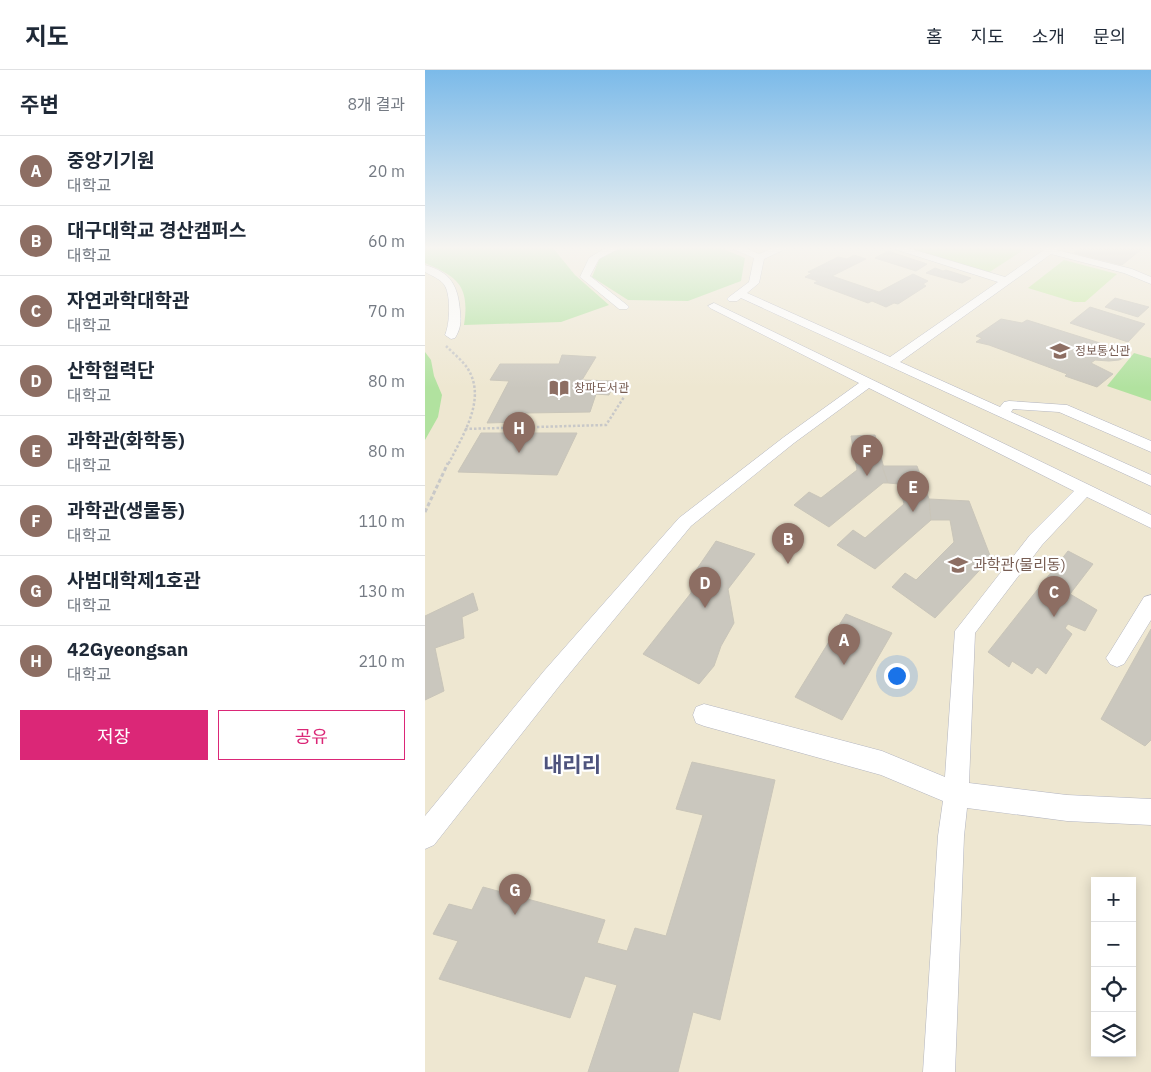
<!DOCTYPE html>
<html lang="ko">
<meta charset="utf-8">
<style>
body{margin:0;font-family:"IBM Plex Sans","Noto Sans KR",sans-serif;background:#f6f6f7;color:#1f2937}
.controls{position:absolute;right:15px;bottom:15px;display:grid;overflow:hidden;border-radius:0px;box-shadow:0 2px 12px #0003}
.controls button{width:45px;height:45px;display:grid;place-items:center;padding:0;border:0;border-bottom:1px solid #e0e1e3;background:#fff;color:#1f2937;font:25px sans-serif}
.you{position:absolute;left:471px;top:605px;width:18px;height:18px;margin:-12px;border:4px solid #fff;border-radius:50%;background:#1a73e8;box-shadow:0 0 0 8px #1a73e833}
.badge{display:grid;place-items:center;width:32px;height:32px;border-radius:50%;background:#db2777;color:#fff;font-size:16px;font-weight:700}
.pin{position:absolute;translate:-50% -41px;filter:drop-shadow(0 1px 2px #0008)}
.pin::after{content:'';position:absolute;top:26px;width:18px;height:15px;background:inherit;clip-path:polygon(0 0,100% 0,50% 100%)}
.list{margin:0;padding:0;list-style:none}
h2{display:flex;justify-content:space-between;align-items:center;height:65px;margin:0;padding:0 20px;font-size:21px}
h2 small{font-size:16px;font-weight:400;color:#747a83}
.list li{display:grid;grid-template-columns:32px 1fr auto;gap:15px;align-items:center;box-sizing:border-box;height:70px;padding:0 20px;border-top:1px solid #e0e1e3}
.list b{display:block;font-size:19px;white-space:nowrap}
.list p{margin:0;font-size:16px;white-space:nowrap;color:#747a83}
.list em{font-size:16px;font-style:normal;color:#747a83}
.actions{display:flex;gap:10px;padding:15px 20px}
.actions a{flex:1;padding:11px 0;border:1px solid #db2777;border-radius:0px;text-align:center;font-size:18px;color:#db2777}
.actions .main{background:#db2777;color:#fff}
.icon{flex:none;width:28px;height:28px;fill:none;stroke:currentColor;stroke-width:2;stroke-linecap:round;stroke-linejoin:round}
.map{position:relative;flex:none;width:726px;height:1002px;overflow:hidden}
header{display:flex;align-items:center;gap:30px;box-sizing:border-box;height:70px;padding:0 25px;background:#fff;border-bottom:1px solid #e0e1e3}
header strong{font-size:24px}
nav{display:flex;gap:28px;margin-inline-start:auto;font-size:18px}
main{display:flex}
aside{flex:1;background:#fff}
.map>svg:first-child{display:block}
.education{fill:#eee7d1;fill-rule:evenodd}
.green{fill:#b1e29f}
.pitch{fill:#c2e99b}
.building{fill:#cac7be;stroke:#c9c5b9}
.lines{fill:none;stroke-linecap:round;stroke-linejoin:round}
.minor-casing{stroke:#b3b5c0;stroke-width:1}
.path-far1{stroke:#c8c8c8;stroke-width:2.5;stroke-dasharray:2.5 2;stroke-linecap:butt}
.path{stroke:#c8c8c8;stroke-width:3;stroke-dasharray:4 2.5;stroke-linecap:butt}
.minor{fill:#fff;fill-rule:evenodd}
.labels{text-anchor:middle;stroke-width:4.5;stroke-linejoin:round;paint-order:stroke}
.far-education-label{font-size:12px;fill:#785e54;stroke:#fff;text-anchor:start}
.education-label{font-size:15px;fill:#785e54;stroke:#fff;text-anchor:start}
.near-quarter-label{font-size:21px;font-weight:bold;fill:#4e537d;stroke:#fff}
</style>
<header>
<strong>지도</strong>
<nav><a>홈</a><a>지도</a><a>소개</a><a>문의</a></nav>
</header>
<main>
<aside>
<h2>주변<small>8개 결과</small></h2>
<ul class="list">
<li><span class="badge" style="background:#8d6e63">A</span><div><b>중앙기기원</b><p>대학교</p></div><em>20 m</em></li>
<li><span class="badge" style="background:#8d6e63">B</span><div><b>대구대학교 경산캠퍼스</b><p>대학교</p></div><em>60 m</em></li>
<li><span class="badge" style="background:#8d6e63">C</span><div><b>자연과학대학관</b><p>대학교</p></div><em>70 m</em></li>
<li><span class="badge" style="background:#8d6e63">D</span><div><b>산학협력단</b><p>대학교</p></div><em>80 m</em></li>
<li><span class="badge" style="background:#8d6e63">E</span><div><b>과학관(화학동)</b><p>대학교</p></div><em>80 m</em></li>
<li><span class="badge" style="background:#8d6e63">F</span><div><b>과학관(생물동)</b><p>대학교</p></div><em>110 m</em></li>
<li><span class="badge" style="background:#8d6e63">G</span><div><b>사범대학제1호관</b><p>대학교</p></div><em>130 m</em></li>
<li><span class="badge" style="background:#8d6e63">H</span><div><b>42Gyeongsan</b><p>대학교</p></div><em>210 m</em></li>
</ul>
<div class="actions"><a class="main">저장</a><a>공유</a></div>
</aside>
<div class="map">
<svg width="726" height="1002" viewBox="0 0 726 1002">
<rect width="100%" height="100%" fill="#eee9e0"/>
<path class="education" d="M 0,177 L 726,177 L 726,1002 L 0,1002 ZM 670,811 L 707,811 L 707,983 L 670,983 Z"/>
<g class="green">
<path d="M 0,177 L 128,178 L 150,205 L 184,235 L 136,252 L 39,255 C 45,216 33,207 0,193 Z"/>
<path d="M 202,177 L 294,177 L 320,188 L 316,211 L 263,231 L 203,230 L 167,207 L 176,185 Z"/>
<path d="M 0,282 L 6,290 L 9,306 L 17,325 L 13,347 L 0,370 Z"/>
<path d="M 709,283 L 726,288 L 726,331 L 682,316 Z"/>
</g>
<g class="pitch">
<path d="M 471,177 L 595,177 L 600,179 L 560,205 Z"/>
<path d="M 639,190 L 692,204 L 660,232 L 649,232 L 603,218 Z"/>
</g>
<g class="building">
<path d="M 657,177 L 719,177 L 697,195 L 649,183 Z"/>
<path d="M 463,181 L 502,194 L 491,201 L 450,188 Z"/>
<path d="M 429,185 L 441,189 L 407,206 L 454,222 L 488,204 L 503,211 L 498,214 L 501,216 L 473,234 L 469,233 L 461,237 L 447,231 L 443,233 L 389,213 L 393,211 L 380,207 L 387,203 L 383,202 L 413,187 L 422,189 Z"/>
<path d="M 510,198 L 518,201 L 521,200 L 546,208 L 537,213 L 501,203 Z"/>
<path d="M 690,228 L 724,237 L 713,247 L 680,237 Z"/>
<path d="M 665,237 L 720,254 L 703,272 L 645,253 Z"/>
<path d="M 576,249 L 597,253 L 602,250 L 675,273 L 676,277 L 703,286 L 694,290 L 684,291 L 670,290 L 666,293 L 688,304 L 672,317 L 640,306 L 642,304 L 564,275 L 551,272 L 557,268 L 551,266 Z"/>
<path d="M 137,285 L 171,287 L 157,310 L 190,311 L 184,325 L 171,324 L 165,342 L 101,343 L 96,352 L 62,353 L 84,311 L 65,310 L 75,294 L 134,294 Z"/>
<path d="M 56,363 L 152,363 L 132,405 L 33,402 Z"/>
<path d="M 450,365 L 463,413 L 458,413 L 404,457 L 369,435 L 384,422 L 396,428 L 432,400 L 426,366 Z"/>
<path d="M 457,396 L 492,396 L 504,429 L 506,450 L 450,499 L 412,475 L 428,460 L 440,468 L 479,434 L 474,414 L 463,413 Z"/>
<path d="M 504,429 L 544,431 L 566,488 L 510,548 L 467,517 L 480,503 L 491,510 L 529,472 L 525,450 L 506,450 Z"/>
<path d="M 291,471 L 330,484 L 303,519 L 309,553 L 296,576 L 289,596 L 274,614 L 218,584 L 266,523 L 267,506 Z"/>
<path d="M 643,481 L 668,494 L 645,524 L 672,540 L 660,561 L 643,554 L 640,558 L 647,564 L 621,604 L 612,597 L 607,604 L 587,591 L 584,597 L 563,582 Z"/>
<path d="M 48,523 L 53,540 L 37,547 L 39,568 L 10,578 L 19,621 L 0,630 L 0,546 Z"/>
<path d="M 421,544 L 467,563 L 417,650 L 370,627 Z"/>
<path d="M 726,559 L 726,670 L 720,676 L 676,649 Z"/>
<path d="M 267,692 L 350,710 L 295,950 L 268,942 L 253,1002 L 163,1002 L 192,915 L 160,906 L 145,948 L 14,909 L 33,871 L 8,864 L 24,834 L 47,840 L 58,817 L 180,850 L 172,873 L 202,881 L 210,858 L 241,866 L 278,745 L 251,739 Z"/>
</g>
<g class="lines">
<defs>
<g id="minor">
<path d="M 182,177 L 197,177 L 174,189 L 165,206 L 202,235 L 204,237 L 202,239 L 194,239 L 155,207 L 164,188 Z"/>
<path d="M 303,177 L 318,177 L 334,184 L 350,177 L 365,177 L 339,189 L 334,213 L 322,223 L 465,287 L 573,212 L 463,177 L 480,177 L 580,207 L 623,177 L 635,177 L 632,180 L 707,199 L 726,207 L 726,214 L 699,203 L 626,184 L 475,292 L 575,337 L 579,332 L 584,331 L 642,335 L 726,371 L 726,382 L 634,342 L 588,339 L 586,342 L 726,405 L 726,416 L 316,228 L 312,231 L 304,231 L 302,229 L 304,227 L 324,212 L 329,188 Z"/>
<path d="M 0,195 C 26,202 33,216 35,241 C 36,252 36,258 30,268 L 26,269 L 20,265 C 25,255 26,226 20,216 C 16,209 7,206 0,202 Z"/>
<path d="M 289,233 L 726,445 L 726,458 L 662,427 L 617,475 L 550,563 L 544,713 L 642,725 L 726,729 L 726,755 L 642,751 L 542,738 L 539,766 L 530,1002 L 498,1002 L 513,766 L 518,731 L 456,705 L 279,656 L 271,653 L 268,645 L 271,637 L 279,634 L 457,681 L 520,707 L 530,561 L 605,465 L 649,421 L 444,318 L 369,373 L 266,456 L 135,615 L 9,775 L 0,779 L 0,746 L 119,601 L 254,448 L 359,367 L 434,313 L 285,238 L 283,236 Z"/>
<path d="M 726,525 L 726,550 L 699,594 L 692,597 L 685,594 L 681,588 L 685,582 L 719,527 Z"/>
</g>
</defs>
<use href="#minor" class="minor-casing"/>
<g class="path-far1">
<path d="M 21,276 C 28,283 38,291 43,299 C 62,330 37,366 23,395"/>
<path d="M 40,359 L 181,355 L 199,327"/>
</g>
<path class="path" d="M 0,442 L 23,393"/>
<use href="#minor" class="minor"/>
</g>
<linearGradient id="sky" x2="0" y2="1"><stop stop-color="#7bbae9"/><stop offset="0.56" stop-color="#f7f5f1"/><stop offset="1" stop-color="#f7f5f1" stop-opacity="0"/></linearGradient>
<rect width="726" height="318" fill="url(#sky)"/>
<defs>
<symbol id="university-bare" viewBox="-9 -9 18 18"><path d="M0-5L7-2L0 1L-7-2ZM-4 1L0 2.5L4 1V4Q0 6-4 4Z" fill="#8d6e63" stroke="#fff" stroke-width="2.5" paint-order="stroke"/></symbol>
<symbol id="library-bare" viewBox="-9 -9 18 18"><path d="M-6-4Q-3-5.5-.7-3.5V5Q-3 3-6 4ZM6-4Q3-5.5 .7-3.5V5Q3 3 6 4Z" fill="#8d6e63" stroke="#fff" stroke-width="2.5" paint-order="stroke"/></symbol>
</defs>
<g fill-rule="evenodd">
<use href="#university-bare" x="621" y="267" width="28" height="28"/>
<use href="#library-bare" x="120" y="304" width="28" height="28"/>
<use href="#university-bare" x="519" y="481" width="28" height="28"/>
</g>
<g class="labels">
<g class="far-education-label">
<text x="650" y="285">정보통신관</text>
<text x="149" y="322">창파도서관</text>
</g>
<g class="education-label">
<text x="548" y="500">과학관(물리동)</text>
</g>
<g class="near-quarter-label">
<text x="147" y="702">내리리</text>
</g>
</g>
</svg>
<div class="controls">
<button>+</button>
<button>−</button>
<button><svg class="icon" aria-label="locate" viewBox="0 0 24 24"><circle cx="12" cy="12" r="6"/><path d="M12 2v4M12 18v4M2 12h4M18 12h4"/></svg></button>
<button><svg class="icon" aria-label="layers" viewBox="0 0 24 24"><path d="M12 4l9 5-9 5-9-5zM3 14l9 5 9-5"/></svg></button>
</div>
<div class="you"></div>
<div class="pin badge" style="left:419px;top:595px;background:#8d6e63">A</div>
<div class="pin badge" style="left:363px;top:494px;background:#8d6e63">B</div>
<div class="pin badge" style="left:629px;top:547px;background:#8d6e63">C</div>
<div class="pin badge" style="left:280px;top:538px;background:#8d6e63">D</div>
<div class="pin badge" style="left:488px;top:442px;background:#8d6e63">E</div>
<div class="pin badge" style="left:442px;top:406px;background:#8d6e63">F</div>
<div class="pin badge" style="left:90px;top:845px;background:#8d6e63">G</div>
<div class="pin badge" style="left:94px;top:383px;background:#8d6e63">H</div>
</div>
</main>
